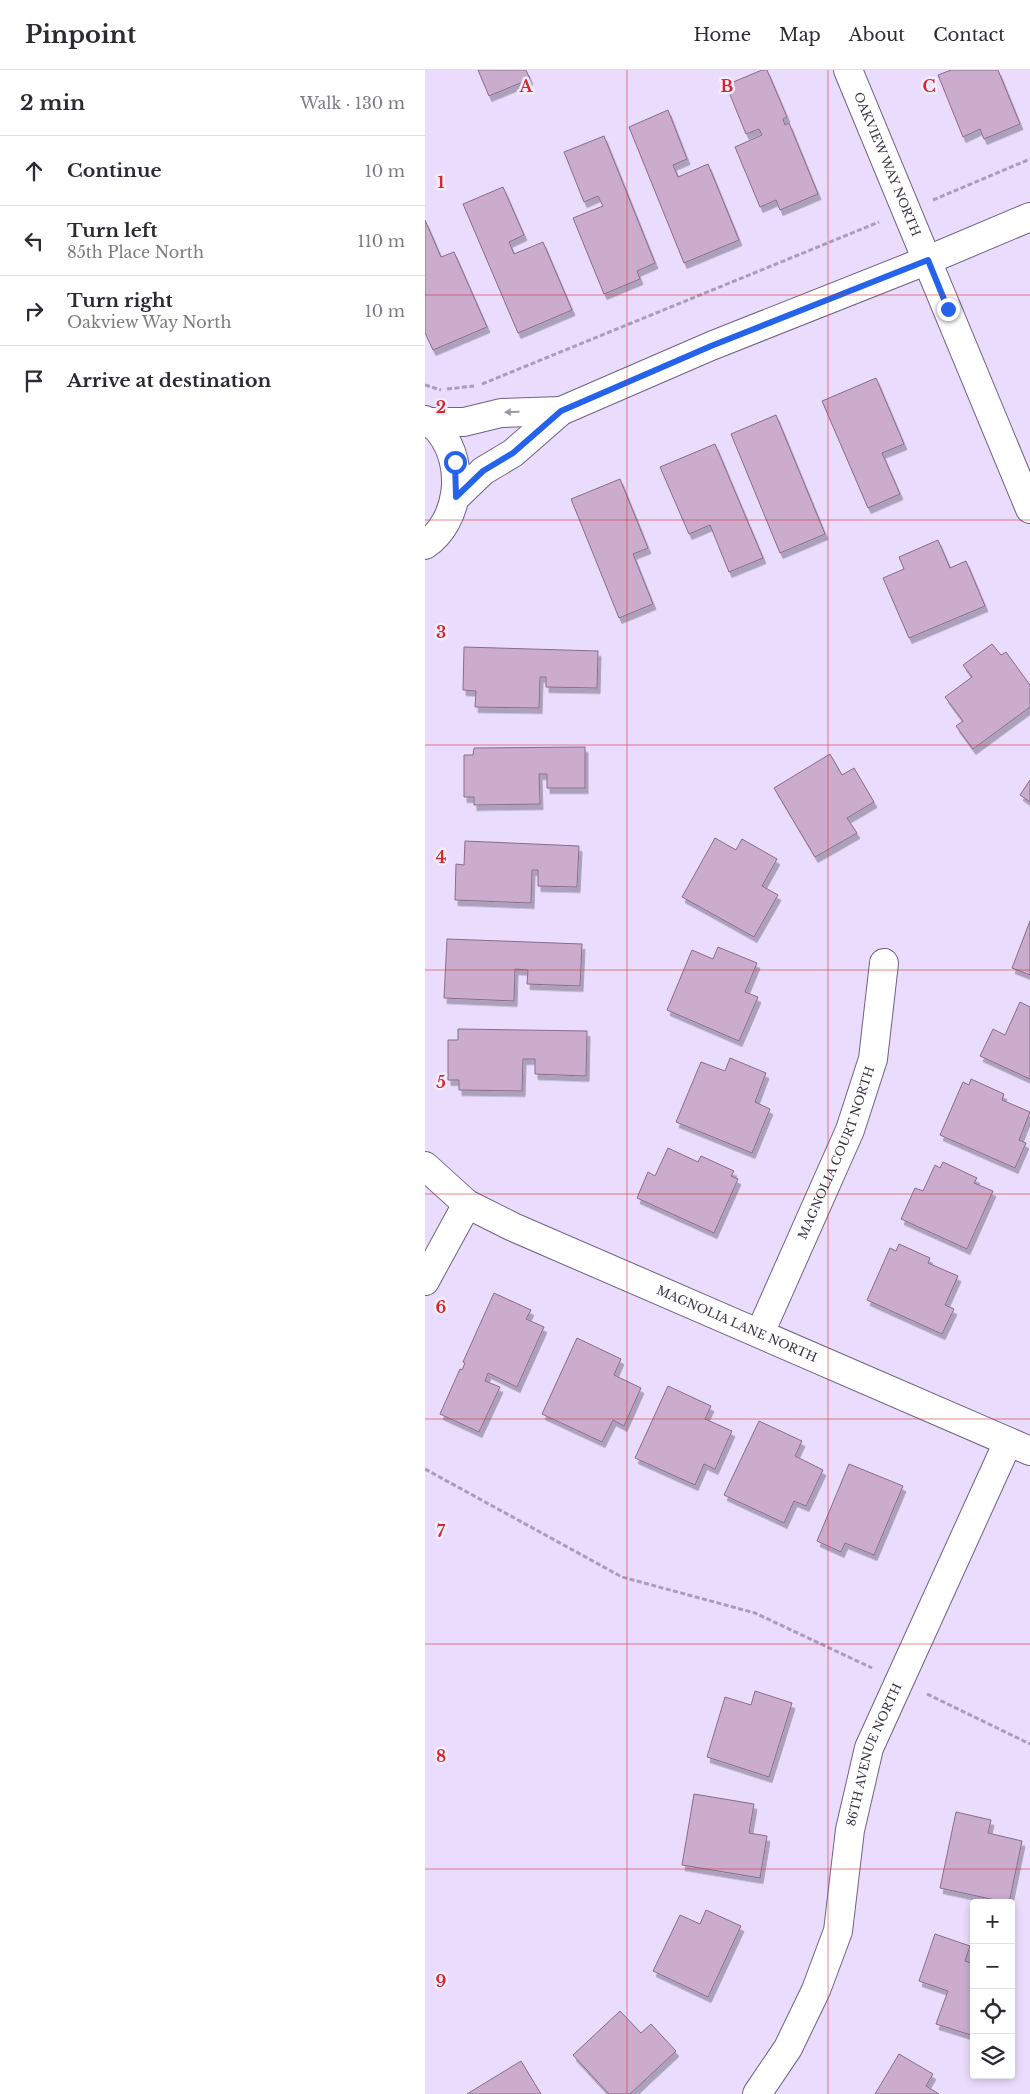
<!DOCTYPE html>
<meta charset="utf-8">
<style>
body{margin:0;font-family:"Libre Baskerville",serif;background:#f7f7f7;color:#2b2b33}
.controls{position:absolute;right:15px;bottom:15px;display:grid;overflow:hidden;border-radius:5px;box-shadow:0 2px 8px #0003}
.controls button{width:45px;height:45px;display:grid;place-items:center;padding:0;border:0;border-bottom:1px solid #e1e1e2;background:#fff;color:#2b2b33;font:25px sans-serif}
.stop{position:absolute;width:15px;height:15px;margin:-11px;border:4px solid #2563eb;border-radius:50%;background:#fff}
.stop.end{background:#2563eb;border-color:#fff;box-shadow:0 1px 5px #0008}
.list{margin:0;padding:0;list-style:none}
h2{display:flex;justify-content:space-between;align-items:center;height:65px;margin:0;padding:0 20px;font-size:21px}
h2 small{font-size:16px;font-weight:400;color:#7c7c81}
.list li{display:grid;grid-template-columns:32px 1fr auto;gap:15px;align-items:center;box-sizing:border-box;height:70px;padding:0 20px;border-top:1px solid #e1e1e2}
.list b{display:block;font-size:19px;white-space:nowrap}
.list p{margin:0;font-size:16px;white-space:nowrap;color:#7c7c81}
.list em{font-size:16px;font-style:normal;color:#7c7c81}
.icon{flex:none;width:28px;height:28px;fill:none;stroke:currentColor;stroke-width:2;stroke-linecap:round;stroke-linejoin:round}
.map{position:relative;flex:none;width:605px;height:2024px;overflow:hidden}
header{display:flex;align-items:center;gap:30px;box-sizing:border-box;height:70px;padding:0 25px;background:#fff;border-bottom:1px solid #e1e1e2}
header strong{font-size:24px}
nav{display:flex;gap:28px;margin-inline-start:auto;font-size:18px}
main{display:flex}
aside{flex:1;background:#fff}
.map>svg:first-child{display:block}
.building{fill:#cbaccd;stroke:#896c8c;filter:url(#shadow)}
.lines{fill:none;stroke-linecap:round;stroke-linejoin:round}
.minor-casing{stroke:#706185;stroke-width:30}
.tertiary-casing{stroke:#706185;stroke-width:30}
.path{stroke:#a99db8;stroke-width:3;stroke-dasharray:5 2.5;stroke-linecap:butt}
.minor{stroke:#fff;stroke-width:28}
.tertiary{stroke:#fff;stroke-width:28}
.oneway{fill:#9c99a2}
.route{stroke:#2563eb;stroke-width:6}
.grid{fill:none;stroke:#d62828;stroke-width:1;stroke-opacity:0.55}
.labels{text-anchor:middle;stroke-width:5;stroke-linejoin:round;paint-order:stroke}
.street-label{font-size:12px;fill:#3a3344;stroke:#f3edfe}
.grid-label{font-size:16px;text-anchor:middle;font-weight:bold;fill:#d62828;stroke:#f3edfe;stroke-width:5;stroke-linejoin:round;paint-order:stroke}
</style>
<header>
<strong>Pinpoint</strong>
<nav><a>Home</a><a>Map</a><a>About</a><a>Contact</a></nav>
</header>
<main>
<aside>
<h2>2 min<small>Walk · 130 m</small></h2>
<ul class="list">
<li><svg class="icon" aria-label="ahead" viewBox="0 0 24 24"><path d="M12 20V5M6 11l6-6 6 6"/></svg><div><b>Continue</b></div><em>10 m</em></li>
<li><svg class="icon" aria-label="left" viewBox="0 0 24 24"><path d="M17 20v-9H6M10 6l-5 5 5 5"/></svg><div><b>Turn left</b><p>85th Place North</p></div><em>110 m</em></li>
<li><svg class="icon" aria-label="right" viewBox="0 0 24 24"><path d="M7 20v-9h11M14 6l5 5-5 5"/></svg><div><b>Turn right</b><p>Oakview Way North</p></div><em>10 m</em></li>
<li><svg class="icon" aria-label="arrive" viewBox="0 0 24 24"><path d="M6 21V4h12l-3 4 3 4H6"/></svg><div><b>Arrive at destination</b></div></li>
</ul>
</aside>
<div class="map">
<svg width="605" height="2024" viewBox="0 0 605 2024">
<defs>
<filter id="shadow"><feDropShadow dx="3" dy="5.5" stdDeviation="0" flood-color="#0004"/></filter>
</defs>
<rect width="100%" height="100%" fill="#eadcfd"/>
<g class="building">
<path d="M 53,0 L 101,0 L 105,9 L 64,26 Z"/>
<path d="M 337,0 L 342,0 L 362,47 L 358,49 L 360,55 L 364,53 L 393,124 L 355,140 L 351,130 L 335,137 L 310,77 L 337,65 L 334,59 L 321,64 L 301,15 Z"/>
<path d="M 526,0 L 573,0 L 595,54 L 559,69 L 555,59 L 538,67 L 513,5 Z"/>
<path d="M 243,40 L 262,89 L 248,95 L 253,107 L 283,94 L 314,170 L 259,193 L 204,57 Z"/>
<path d="M 179,66 L 230,193 L 212,201 L 215,209 L 179,224 L 148,148 L 178,136 L 173,126 L 159,132 L 139,82 Z"/>
<path d="M 78,117 L 99,165 L 84,172 L 89,184 L 118,172 L 147,240 L 93,263 L 38,134 Z"/>
<path d="M 0,150 L 16,187 L 29,182 L 62,257 L 8,280 L 0,263 Z"/>
<path d="M 451,308 L 479,374 L 457,383 L 475,424 L 443,438 L 397,331 Z"/>
<path d="M 351,345 L 400,464 L 355,483 L 306,364 Z"/>
<path d="M 290,374 L 338,488 L 304,502 L 285,455 L 264,464 L 235,397 Z"/>
<path d="M 195,409 L 223,478 L 208,484 L 228,534 L 194,548 L 146,429 Z"/>
<path d="M 513,470 L 525,498 L 541,491 L 560,536 L 484,568 L 458,508 L 479,499 L 474,487 Z"/>
<path d="M 567,574 L 576,585 L 581,582 L 605,615 L 605,637 L 548,679 L 531,656 L 538,651 L 520,627 L 547,607 L 538,595 Z"/>
<path d="M 39,577 L 173,581 L 172,618 L 121,617 L 121,607 L 115,607 L 114,638 L 50,637 L 51,621 L 38,620 Z"/>
<path d="M 160,677 L 160,718 L 122,718 L 122,704 L 114,704 L 115,734 L 49,735 L 49,727 L 39,727 L 39,685 L 48,685 L 49,678 Z"/>
<path d="M 405,684 L 417,705 L 429,698 L 449,732 L 422,748 L 432,763 L 390,787 L 349,718 Z"/>
<path d="M 605,710 L 605,732 L 595,725 Z"/>
<path d="M 290,768 L 311,780 L 317,769 L 352,789 L 337,816 L 353,825 L 329,867 L 257,827 Z"/>
<path d="M 40,771 L 154,776 L 152,817 L 113,816 L 113,800 L 107,800 L 106,833 L 30,830 L 31,794 L 39,795 Z"/>
<path d="M 605,851 L 605,905 L 587,898 Z"/>
<path d="M 22,869 L 157,874 L 155,916 L 102,914 L 103,900 L 90,899 L 89,931 L 19,928 Z"/>
<path d="M 293,877 L 332,893 L 320,922 L 333,927 L 314,971 L 242,940 L 267,880 L 288,889 Z"/>
<path d="M 595,932 L 605,937 L 605,1009 L 555,986 L 568,959 L 580,965 Z"/>
<path d="M 33,959 L 162,961 L 161,1006 L 110,1004 L 110,989 L 98,989 L 97,1021 L 34,1020 L 34,1010 L 23,1010 L 23,970 L 33,970 Z"/>
<path d="M 305,988 L 341,1003 L 330,1032 L 345,1039 L 327,1083 L 251,1052 L 276,992 L 300,1001 Z"/>
<path d="M 546,1009 L 579,1024 L 577,1030 L 605,1042 L 594,1070 L 601,1073 L 590,1098 L 515,1065 L 538,1012 L 544,1015 Z"/>
<path d="M 243,1078 L 273,1092 L 276,1086 L 309,1101 L 306,1106 L 313,1109 L 289,1163 L 212,1128 L 223,1102 L 230,1106 Z"/>
<path d="M 518,1092 L 552,1108 L 549,1113 L 568,1121 L 542,1179 L 476,1149 L 490,1118 L 498,1121 L 510,1095 L 515,1098 Z"/>
<path d="M 474,1174 L 505,1188 L 503,1193 L 533,1206 L 520,1235 L 529,1239 L 517,1264 L 442,1230 L 465,1178 L 471,1181 Z"/>
<path d="M 69,1223 L 106,1240 L 101,1249 L 119,1257 L 92,1317 L 63,1303 L 60,1311 L 75,1317 L 54,1362 L 15,1344 L 35,1299 L 37,1300 L 40,1293 L 38,1292 Z"/>
<path d="M 152,1268 L 196,1289 L 189,1305 L 216,1318 L 199,1356 L 188,1350 L 177,1372 L 117,1344 Z"/>
<path d="M 243,1316 L 286,1336 L 280,1349 L 307,1361 L 290,1399 L 279,1394 L 270,1415 L 210,1388 Z"/>
<path d="M 334,1351 L 377,1371 L 370,1386 L 398,1400 L 381,1436 L 369,1431 L 359,1453 L 299,1425 Z"/>
<path d="M 424,1394 L 478,1416 L 449,1485 L 420,1473 L 416,1482 L 392,1471 Z"/>
<path d="M 330,1621 L 367,1633 L 344,1707 L 282,1687 L 300,1627 L 326,1635 Z"/>
<path d="M 269,1724 L 329,1734 L 324,1763 L 342,1766 L 335,1808 L 257,1795 Z"/>
<path d="M 531,1742 L 566,1750 L 563,1763 L 597,1771 L 584,1833 L 515,1818 Z"/>
<path d="M 281,1840 L 316,1856 L 283,1927 L 228,1901 L 255,1845 L 275,1854 Z"/>
<path d="M 510,1864 L 545,1876 L 540,1891 L 549,1894 L 549,1966 L 511,1954 L 523,1921 L 494,1911 Z"/>
<path d="M 195,1941 L 216,1963 L 226,1954 L 251,1981 L 205,2024 L 184,2024 L 148,1985 Z"/>
<path d="M 474,1984 L 508,2004 L 501,2016 L 514,2024 L 450,2024 Z"/>
<path d="M 96,1991 L 116,2024 L 42,2024 Z"/>
</g>
<g class="lines">
<defs>
<g id="minor">
<path id="s1" d="M 423,0 L 605,439"/>
<path id="s2" d="M 0,1096 L 42,1134 L 88,1157 L 605,1381"/>
<path d="M 0,1211 L 42,1134"/>
<path id="s3" d="M 335,1263 L 425,1060 L 448,989 L 459,893"/>
<path id="s4" d="M 332,2024 L 363,1978 L 391,1920 L 413,1861 L 425,1760 L 444,1678 L 583,1372"/>
</g>
<g id="tertiary">
<path d="M 0,350 C 5,354 12,357 15,362 C 41,395 35,451 0,475"/>
<path d="M 3,352 L 39,352 L 76,343 L 136,341"/>
<path d="M 31,427 L 58,401 L 88,383 L 136,341 L 286,276 L 503,190 L 605,147"/>
</g>
</defs>
<use href="#minor" class="minor-casing"/>
<use href="#tertiary" class="tertiary-casing"/>
<g class="path">
<path d="M 508,130 L 605,89"/>
<path d="M 57,314 L 454,152"/>
<path d="M 0,315 L 16,320"/>
<path d="M 22,319 L 49,316"/>
<path d="M 0,1399 L 197,1507 L 330,1543 L 447,1598"/>
<path d="M 502,1624 L 605,1674"/>
</g>
<use href="#minor" class="minor"/>
<use href="#tertiary" class="tertiary"/>
</g>
<defs><path id="oneway-solid" d="M-6-.8H1V-3.2L6.5 0L1 3.2V.8H-6Z" transform="scale(1.25)"/></defs>
<use class="oneway" href="#oneway-solid" transform="translate(87 342) rotate(178)"/>
<g class="lines">
<path class="route" d="M 30,392 L 31,427 L 58,401 L 88,383 L 136,341 L 286,276 L 503,190 L 523,239"/>
</g>
<path class="grid" d="M 202,0 L 202,2024M 403,0 L 403,2024M 0,225 L 605,225M 0,450 L 605,450M 0,675 L 605,675M 0,900 L 605,900M 0,1124 L 605,1124M 0,1349 L 605,1349M 0,1574 L 605,1574M 0,1799 L 605,1799"/>
<g class="labels">
<g class="street-label">
<text dy="4" stroke="none"><textPath href="#s1" startOffset="102">OAKVIEW WAY NORTH</textPath></text>
<text dy="4" stroke="none"><textPath href="#s3" startOffset="196">MAGNOLIA COURT NORTH</textPath></text>
<text dy="4" stroke="none"><textPath href="#s2" startOffset="352">MAGNOLIA LANE NORTH</textPath></text>
<text dy="4" stroke="none"><textPath href="#s4" startOffset="364">86TH AVENUE NORTH</textPath></text>
</g>
</g>
<g class="grid-label">
<text x="101" y="22">A</text>
<text x="302" y="22">B</text>
<text x="504" y="22">C</text>
<text x="16" y="118">1</text>
<text x="16" y="343">2</text>
<text x="16" y="568">3</text>
<text x="16" y="793">4</text>
<text x="16" y="1018">5</text>
<text x="16" y="1243">6</text>
<text x="16" y="1467">7</text>
<text x="16" y="1692">8</text>
<text x="16" y="1917">9</text>
</g>
</svg>
<div class="controls">
<button>+</button>
<button>−</button>
<button><svg class="icon" aria-label="locate" viewBox="0 0 24 24"><circle cx="12" cy="12" r="6"/><path d="M12 2v4M12 18v4M2 12h4M18 12h4"/></svg></button>
<button><svg class="icon" aria-label="layers" viewBox="0 0 24 24"><path d="M12 4l9 5-9 5-9-5zM3 14l9 5 9-5"/></svg></button>
</div>
<div class="stop" style="left:30px;top:392px"></div>
<div class="stop end" style="left:523px;top:239px"></div>
</div>
</main>
